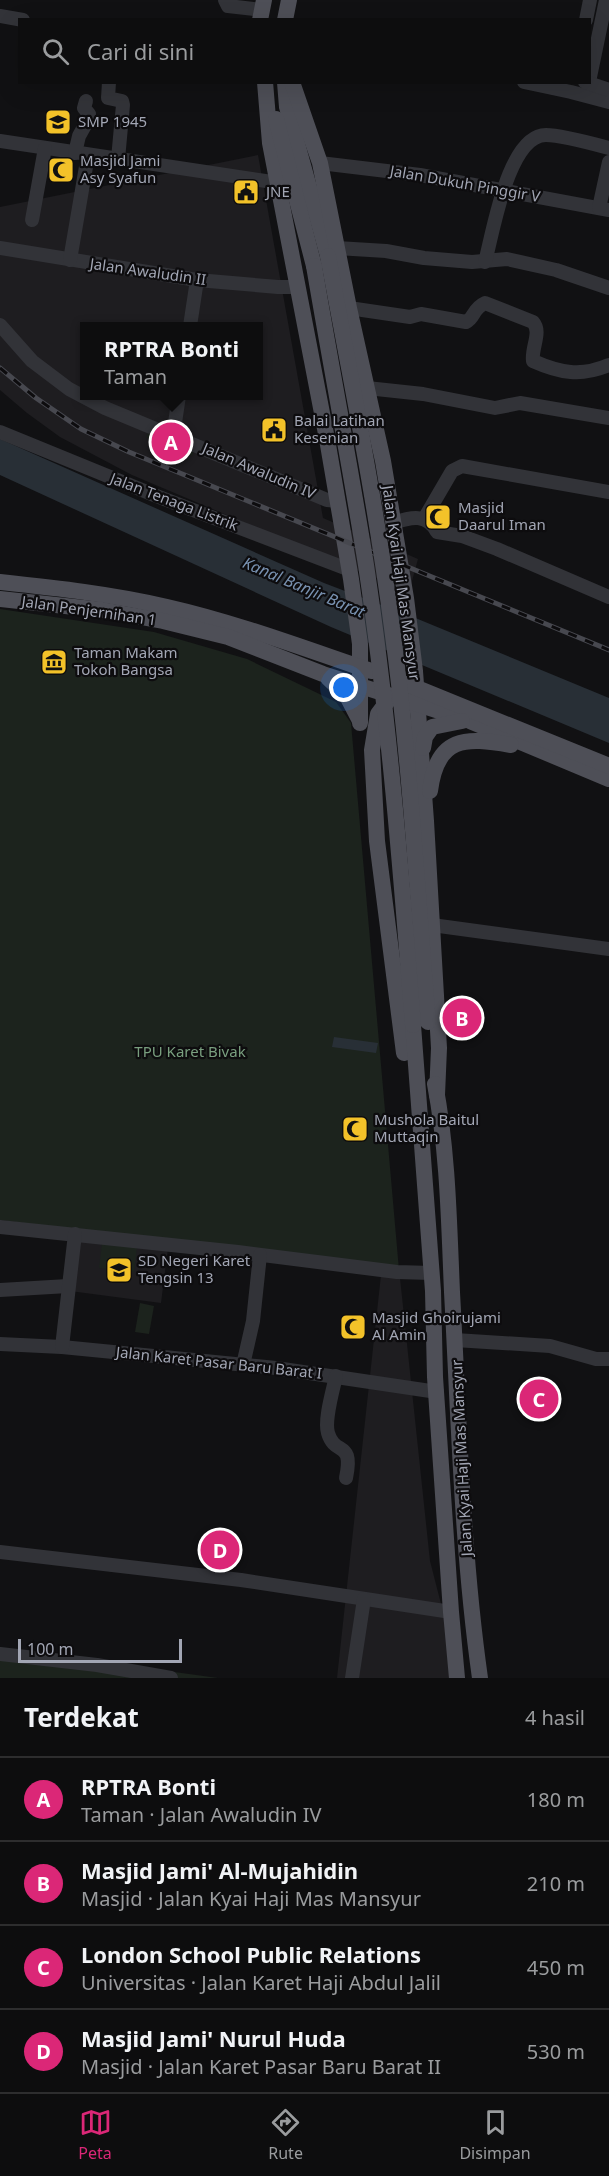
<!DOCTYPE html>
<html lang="id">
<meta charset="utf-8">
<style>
body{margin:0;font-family:"Noto Sans",sans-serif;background:#1b1b1c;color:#f1f3f6}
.scale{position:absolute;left:18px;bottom:15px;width:164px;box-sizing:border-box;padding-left:6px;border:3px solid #a2a6b4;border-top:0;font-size:16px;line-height:21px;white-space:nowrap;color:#a2a6b4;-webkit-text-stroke:4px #0d0c0e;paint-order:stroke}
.you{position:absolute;left:344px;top:688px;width:21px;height:21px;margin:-15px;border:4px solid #fff;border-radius:50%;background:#1a73e8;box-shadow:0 0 0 9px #1a73e833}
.badge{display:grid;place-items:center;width:39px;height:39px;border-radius:50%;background:#db2777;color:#fff;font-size:20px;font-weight:700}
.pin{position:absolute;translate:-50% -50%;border:3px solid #fff;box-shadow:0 2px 6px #0006}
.popup{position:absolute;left:80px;top:322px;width:183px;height:78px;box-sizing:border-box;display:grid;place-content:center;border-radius:0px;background:#0d0d0e;filter:drop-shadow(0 2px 4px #0005);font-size:20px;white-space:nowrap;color:#9a9c9e}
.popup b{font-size:22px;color:#f1f3f6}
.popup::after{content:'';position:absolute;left:50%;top:100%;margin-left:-12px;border:12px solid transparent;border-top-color:#0d0d0e}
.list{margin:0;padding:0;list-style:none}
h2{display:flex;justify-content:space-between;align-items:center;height:78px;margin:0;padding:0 24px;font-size:26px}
h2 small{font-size:20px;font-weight:400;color:#9a9c9e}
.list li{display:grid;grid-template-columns:39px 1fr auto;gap:18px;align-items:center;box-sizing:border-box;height:84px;padding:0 24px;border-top:2px solid #2d2d2e}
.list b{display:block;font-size:22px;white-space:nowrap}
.list p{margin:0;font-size:20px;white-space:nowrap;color:#9a9c9e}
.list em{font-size:20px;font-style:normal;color:#9a9c9e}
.icon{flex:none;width:33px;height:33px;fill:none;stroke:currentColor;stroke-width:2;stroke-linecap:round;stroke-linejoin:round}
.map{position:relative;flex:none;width:609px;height:1678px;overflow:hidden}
.search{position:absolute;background:#0d0d0e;box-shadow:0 6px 24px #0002;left:18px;right:18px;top:18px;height:66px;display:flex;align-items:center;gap:15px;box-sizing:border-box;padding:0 21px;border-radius:0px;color:#9a9c9e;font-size:22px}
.sheet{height:414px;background:#0d0d0e}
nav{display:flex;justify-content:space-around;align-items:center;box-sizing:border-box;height:84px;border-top:2px solid #2d2d2e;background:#0d0d0e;font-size:16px;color:#9a9c9e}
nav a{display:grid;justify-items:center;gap:3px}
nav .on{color:#db2777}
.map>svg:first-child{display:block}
.built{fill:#1e1d20;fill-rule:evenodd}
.green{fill:#1c231d}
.water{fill:#282f36}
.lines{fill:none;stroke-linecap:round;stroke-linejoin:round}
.minor{stroke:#323338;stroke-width:14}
.major{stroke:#4e4f57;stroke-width:16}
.rail-casing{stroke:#47484f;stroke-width:5}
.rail{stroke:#0d0c0e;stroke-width:3;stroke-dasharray:9;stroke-linecap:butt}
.major-bridge{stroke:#4e4f57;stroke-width:16}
.labels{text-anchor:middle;stroke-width:4.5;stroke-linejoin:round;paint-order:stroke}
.poi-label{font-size:15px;fill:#a2a6b4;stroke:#0d0c0e;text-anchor:start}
.street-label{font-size:15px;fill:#a2a6b4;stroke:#0d0c0e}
.park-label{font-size:15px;fill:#799f7f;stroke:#0d0c0e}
.water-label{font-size:16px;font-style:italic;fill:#7891b0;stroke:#0d0c0e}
</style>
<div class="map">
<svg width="609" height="1678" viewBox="0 0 609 1678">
<rect width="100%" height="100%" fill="#111113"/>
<g class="built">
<path d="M 258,155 L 323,518 L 418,559 L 409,592 L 132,475 L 60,437 L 27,413 L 0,390 L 0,207 ZM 84,326 L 258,326 L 258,396 L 84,396 Z"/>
<path d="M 77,1236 L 168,1248 L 161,1303 L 70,1291 Z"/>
<path d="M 381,1275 L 400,1278 L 430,1561 L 460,1678 L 337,1678 Z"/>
</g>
<g class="green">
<path d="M 150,429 L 196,447 L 192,456 L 146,437 Z"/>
<path d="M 0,609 L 154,632 L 247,659 L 336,702 L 351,723 L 399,1270 L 0,1220 Z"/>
<path d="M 102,1243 L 137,1247 L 134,1272 L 99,1268 Z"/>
<path d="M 140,1303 L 154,1306 L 149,1334 L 135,1332 Z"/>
<path d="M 0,1648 L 218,1678 L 0,1678 Z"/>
</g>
<g class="water">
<path d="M 0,439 L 324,583 L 413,617 L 609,698 L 609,743 L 331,627 L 0,475 Z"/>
<path d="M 334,1037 L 378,1043 L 376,1053 L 332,1047 Z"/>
</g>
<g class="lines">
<g class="minor">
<path d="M 225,0 L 228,6 L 262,10"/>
<path d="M 0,16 L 23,20"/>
<path d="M 586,20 L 590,0"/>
<path d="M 590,77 L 606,0"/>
<path d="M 109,82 L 108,98 L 122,101 L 123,105 L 118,159"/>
<path d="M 524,82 L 571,92 L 609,102"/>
<path d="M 585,82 L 609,90"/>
<path d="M 0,141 L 279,183"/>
<path d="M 75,153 L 79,136 L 89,118 L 89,114 L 84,108 L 86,101"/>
<path d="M 320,163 L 420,175 L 609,210"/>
<path d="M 599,208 L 609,162"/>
<path d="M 32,220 L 45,148"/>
<path d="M 0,248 L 197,280 L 278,287 L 297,287"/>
<path d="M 337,248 L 386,251 L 424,258 L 472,262 L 507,259 L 556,270 L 609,288"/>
<path d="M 70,260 L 88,155"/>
<path d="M 485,262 C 493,233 508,135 546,135 C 561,135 594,144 609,148"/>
<path d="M 349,308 L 410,317 L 421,314 L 466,322 C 475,318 472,309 485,303 L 533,322 C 542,332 531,348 533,361 C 560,373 581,377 609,365"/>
<path d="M 0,325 L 32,361 L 69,389 L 105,408 L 327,500 L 338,501"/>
<path d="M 190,326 L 197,280"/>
<path d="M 367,388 L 423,394 L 495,408 L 520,403 L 609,418"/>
<path d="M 0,432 L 159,497 L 350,570"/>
<path d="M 173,436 L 179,396"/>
<path d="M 424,519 L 452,471 L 462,466 L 609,492"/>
<path d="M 393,523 C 411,517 427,513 437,532 L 462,536 L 497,549 L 609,597"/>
<path d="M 432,925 L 609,949"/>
<path d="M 0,1227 L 238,1252 L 397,1272 L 431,1273"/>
<path d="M 0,1290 L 68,1286"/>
<path d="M 455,1340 L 550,1346 L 596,1359 L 609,1359"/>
<path d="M 0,1344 L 62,1347 L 276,1368 L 437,1392"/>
<path d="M 62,1347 L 75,1234"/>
<path d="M 243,1365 L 253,1321 L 260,1255"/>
<path d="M 336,1376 C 333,1390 324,1420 328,1433 C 335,1457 354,1439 346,1478"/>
<path d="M 0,1552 L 241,1580 L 451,1612"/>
<path d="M 0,1654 L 97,1665 L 171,1678"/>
<path d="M 352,1678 L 364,1599"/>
</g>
<g class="major">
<path d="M 260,20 L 264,0"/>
<path d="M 285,20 L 289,0"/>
<path d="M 265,82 L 270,143 L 327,439 L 351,579 L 360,644 L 360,723"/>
<path d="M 285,82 L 287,107 L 328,256"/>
<path d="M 292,82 L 320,163 L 349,308 L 383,461 L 406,598 L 415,671 L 426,821 L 439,1048 L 437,1095"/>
<path d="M 276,119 L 314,266"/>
<path d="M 0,582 C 56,588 112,594 167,607 C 237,623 303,648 371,671"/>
<path d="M 0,599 L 102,610 L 163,621 L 228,637 L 323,674 L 470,721 L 609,779"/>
<path d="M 328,678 L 347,696 L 359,719"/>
<path d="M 407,684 L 609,766"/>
<path d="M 390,698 L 378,714 L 372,750 L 377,841 L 404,1053"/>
<path d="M 423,748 L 425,737 L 432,727 L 462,721"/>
<path d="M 430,791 C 437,736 465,737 511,745"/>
<path d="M 413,1025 L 433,1291 L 435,1377 L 451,1612 L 457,1678"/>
<path d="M 435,1084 C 448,1152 449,1223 452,1292 C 459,1421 462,1551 480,1678"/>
</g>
<defs>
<path id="rail" d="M 0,368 L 36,398 L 81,429 L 129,452 L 609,650"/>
</defs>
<use href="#rail" class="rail-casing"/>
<use href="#rail" class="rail"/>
<g class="major-bridge">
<path d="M 328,256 C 351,380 376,503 392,628 C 410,759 417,891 428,1022"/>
<path d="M 314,266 C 331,366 350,465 366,565 C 389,718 401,871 413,1025"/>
</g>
</g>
<defs>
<symbol id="school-square" viewBox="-11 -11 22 22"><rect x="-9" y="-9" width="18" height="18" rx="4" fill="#f3c229" stroke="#0d0c0e"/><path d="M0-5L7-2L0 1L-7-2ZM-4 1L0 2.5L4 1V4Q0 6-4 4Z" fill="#111"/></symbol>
<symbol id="mosque-square" viewBox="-11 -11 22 22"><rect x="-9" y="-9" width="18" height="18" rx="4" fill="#f3c229" stroke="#0d0c0e"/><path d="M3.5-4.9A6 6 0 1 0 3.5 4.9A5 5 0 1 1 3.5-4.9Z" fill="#111"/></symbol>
<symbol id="civic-square" viewBox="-11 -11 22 22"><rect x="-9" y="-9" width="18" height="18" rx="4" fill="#f3c229" stroke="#0d0c0e"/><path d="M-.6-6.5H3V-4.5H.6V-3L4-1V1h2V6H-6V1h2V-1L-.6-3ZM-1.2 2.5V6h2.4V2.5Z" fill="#111"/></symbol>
<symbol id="museum-square" viewBox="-11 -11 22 22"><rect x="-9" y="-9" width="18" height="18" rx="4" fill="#f3c229" stroke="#0d0c0e"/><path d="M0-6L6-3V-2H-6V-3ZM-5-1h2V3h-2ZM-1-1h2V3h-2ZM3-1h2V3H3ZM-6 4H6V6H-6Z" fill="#111"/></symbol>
</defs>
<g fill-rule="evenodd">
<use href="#school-square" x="43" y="107" width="30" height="30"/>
<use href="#mosque-square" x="46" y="155" width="30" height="30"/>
<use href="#civic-square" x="231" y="177" width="30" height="30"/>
<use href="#civic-square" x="259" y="415" width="30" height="30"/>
<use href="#mosque-square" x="423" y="502" width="30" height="30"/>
<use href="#museum-square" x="39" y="647" width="30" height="30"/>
<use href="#mosque-square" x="340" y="1114" width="30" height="30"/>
<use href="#school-square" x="104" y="1255" width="30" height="30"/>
<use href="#mosque-square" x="338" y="1312" width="30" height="30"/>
</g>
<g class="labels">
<g class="poi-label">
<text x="78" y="127">SMP 1945</text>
<text x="80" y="166">Masjid Jami<tspan x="80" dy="17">Asy Syafun</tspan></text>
<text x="266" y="197">JNE</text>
<text x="294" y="426">Balai Latihan<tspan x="294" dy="17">Kesenian</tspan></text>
<text x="458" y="513">Masjid<tspan x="458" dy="17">Daarul Iman</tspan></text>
<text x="74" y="658">Taman Makam<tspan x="74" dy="17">Tokoh Bangsa</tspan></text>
<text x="374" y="1125">Mushola Baitul<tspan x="374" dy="17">Muttaqin</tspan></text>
<text x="138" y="1266">SD Negeri Karet<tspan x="138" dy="17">Tengsin 13</tspan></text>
<text x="372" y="1323">Masjid Ghoirujami<tspan x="372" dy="17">Al Amin</tspan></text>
</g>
<g class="street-label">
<text transform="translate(465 184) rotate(10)" y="5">Jalan Dukuh Pinggir V</text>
<text transform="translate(148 272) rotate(8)" y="5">Jalan Awaludin II</text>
<text transform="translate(259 471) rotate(23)" y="5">Jalan Awaludin IV</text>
<text transform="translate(174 502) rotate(21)" y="5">Jalan Tenaga Listrik</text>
<text transform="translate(401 583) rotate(82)" y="5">Jalan Kyai Haji Mas Mansyur</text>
<text transform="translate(89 611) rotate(8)" y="5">Jalan Penjernihan 1</text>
<text transform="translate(219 1363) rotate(6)" y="5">Jalan Karet Pasar Baru Barat I</text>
<text transform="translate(462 1458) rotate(-93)" y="5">Jalan Kyai Haji Mas Mansyur</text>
</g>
<g class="park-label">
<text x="190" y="1057">TPU Karet Bivak</text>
</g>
<g class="water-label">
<text transform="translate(304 587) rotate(23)" y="6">Kanal Banjir Barat</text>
</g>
</g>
</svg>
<div class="scale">100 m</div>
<div class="you"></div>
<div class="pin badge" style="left:171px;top:442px">A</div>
<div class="popup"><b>RPTRA Bonti</b>Taman</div>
<div class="pin badge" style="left:462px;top:1018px">B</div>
<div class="pin badge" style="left:539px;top:1399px">C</div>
<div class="pin badge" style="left:220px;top:1550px">D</div>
<div class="search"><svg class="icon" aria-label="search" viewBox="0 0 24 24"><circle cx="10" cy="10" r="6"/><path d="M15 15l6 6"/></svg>Cari di sini</div>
</div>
<section class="sheet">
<h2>Terdekat<small>4 hasil</small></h2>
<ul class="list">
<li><span class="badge">A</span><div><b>RPTRA Bonti</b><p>Taman · Jalan Awaludin IV</p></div><em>180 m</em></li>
<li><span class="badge">B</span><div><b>Masjid Jami' Al-Mujahidin</b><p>Masjid · Jalan Kyai Haji Mas Mansyur</p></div><em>210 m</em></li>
<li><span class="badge">C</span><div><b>London School Public Relations</b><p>Universitas · Jalan Karet Haji Abdul Jalil</p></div><em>450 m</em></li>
<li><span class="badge">D</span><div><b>Masjid Jami' Nurul Huda</b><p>Masjid · Jalan Karet Pasar Baru Barat II</p></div><em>530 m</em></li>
</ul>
</section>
<nav>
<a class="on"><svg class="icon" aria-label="map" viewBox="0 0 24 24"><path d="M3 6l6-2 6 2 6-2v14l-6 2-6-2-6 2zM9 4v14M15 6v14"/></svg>Peta</a>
<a><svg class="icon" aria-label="directions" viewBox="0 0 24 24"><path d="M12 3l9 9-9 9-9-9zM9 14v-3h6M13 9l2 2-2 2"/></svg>Rute</a>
<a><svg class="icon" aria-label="saved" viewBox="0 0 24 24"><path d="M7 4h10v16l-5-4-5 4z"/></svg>Disimpan</a>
</nav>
